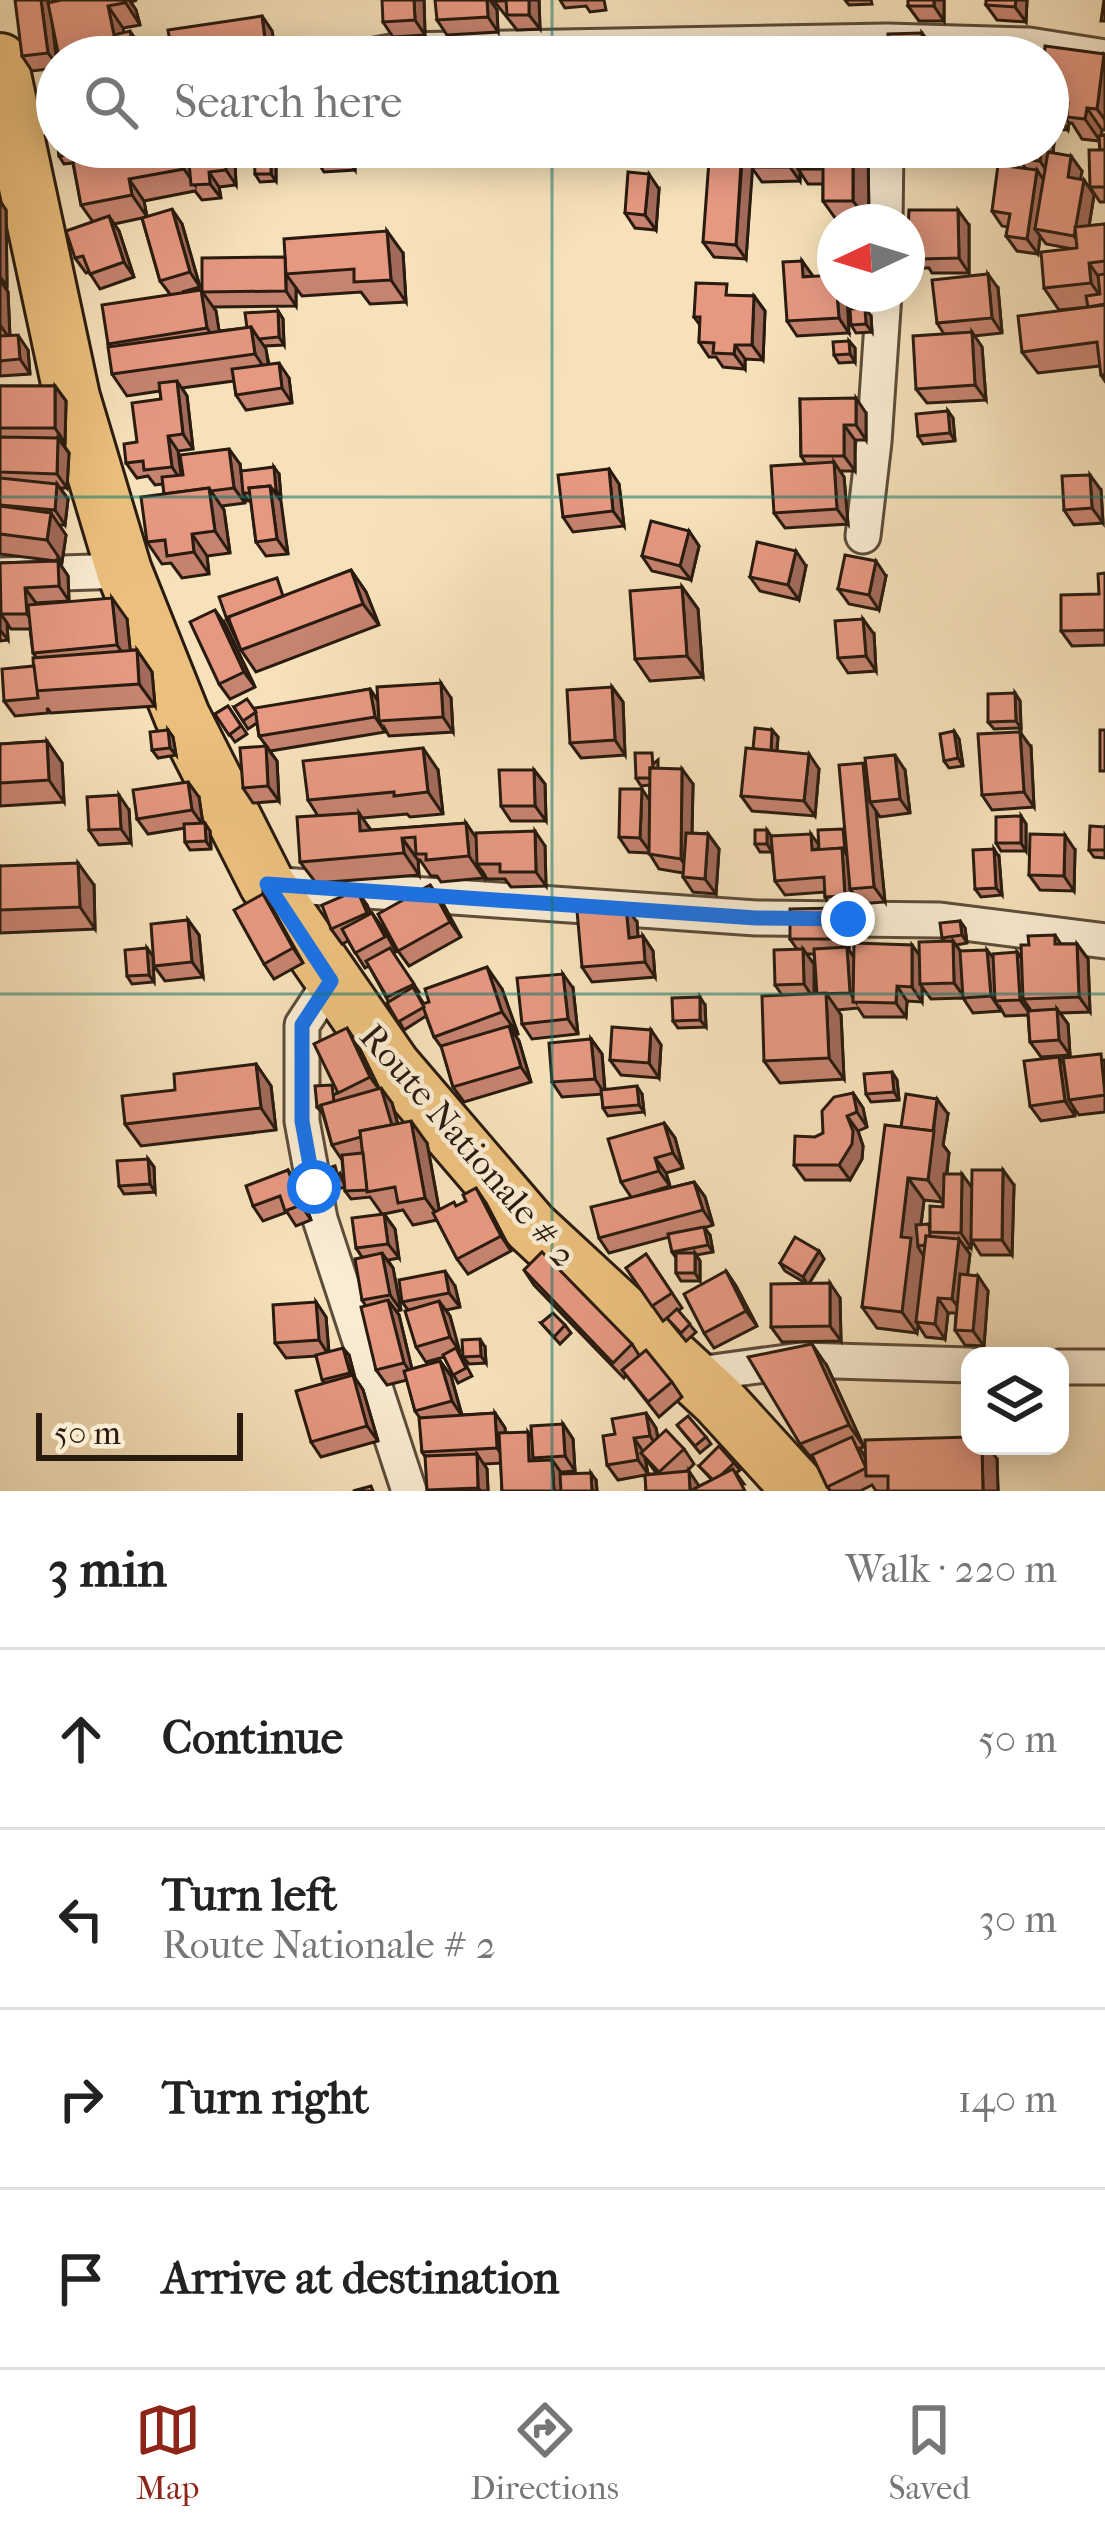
<!DOCTYPE html>
<meta charset="utf-8">
<style>
body{margin:0;font-family:"IM FELL French Canon",serif;background:#f6f6f6;color:#222}
.controls{position:absolute;right:36px;bottom:36px;display:grid;overflow:hidden;border-radius:24px;box-shadow:0 6px 30px #0003}
.controls button{width:108px;height:108px;display:grid;place-items:center;padding:0;border:0;border-bottom:3px solid #e0e0e0;background:#fff;color:#222;font:60px sans-serif}
.compass{position:absolute;left:817px;top:204px;width:108px;height:108px;border-radius:50%;background:#fff;box-shadow:0 6px 30px #0003;rotate:266deg}
.scale{position:absolute;left:36px;bottom:30px;width:207px;box-sizing:border-box;padding-left:12px;border:6px solid #291b0f;border-top:0;font-size:33px;line-height:42px;white-space:nowrap;color:#291b0f;-webkit-text-stroke:9px #f9ecd2;paint-order:stroke}
.stop{position:absolute;width:36px;height:36px;margin:-27px;border:9px solid #1a73e8;border-radius:50%;background:#fff}
.stop.end{background:#1a73e8;border-color:#fff;box-shadow:0 3px 12px #0008}
.list{margin:0;padding:0;list-style:none}
h2{display:flex;justify-content:space-between;align-items:center;height:156px;margin:0;padding:0 48px;font-size:51px}
h2 small{font-size:39px;font-weight:400;color:#767676}
.list li{display:grid;grid-template-columns:78px 1fr auto;gap:36px;align-items:center;box-sizing:border-box;height:180px;padding:0 48px;border-top:3px solid #e0e0e0}
.list b{display:block;font-size:45px;white-space:nowrap}
.list p{margin:0;font-size:39px;white-space:nowrap;color:#767676}
.list em{font-size:39px;font-style:normal;color:#767676}
.icon{flex:none;width:66px;height:66px;fill:none;stroke:currentColor;stroke-width:2;stroke-linecap:round;stroke-linejoin:round}
.map{position:relative;flex:none;width:1105px;height:1491px;overflow:hidden}
.search{position:absolute;background:#fff;box-shadow:0 6px 30px #0003;left:36px;right:36px;top:36px;height:132px;display:flex;align-items:center;gap:30px;box-sizing:border-box;padding:0 42px;border-radius:66px;color:#767676;font-size:45px}
.sheet{height:876px;background:#fff}
nav{display:flex;justify-content:space-around;align-items:center;box-sizing:border-box;height:168px;border-top:3px solid #e0e0e0;background:#fff;font-size:33px;color:#767676}
nav a{display:grid;justify-items:center;gap:6px}
nav .on{color:#8f2418}
.map>svg:first-child{display:block}
.lines{fill:none;stroke-linecap:round;stroke-linejoin:round}
.minor-casing{stroke:#5c4c3a;stroke-width:39}
.primary-casing{stroke:#291b0f;stroke-width:60}
.minor{stroke:#f9ecd2;stroke-width:33}
.primary{stroke:#ebc07d;stroke-width:54}
.wall{fill:#c6836f;stroke:#291b0f;stroke-width:3;fill-rule:evenodd}
.shaded-wall{fill:#a16a5a;stroke:#291b0f;stroke-width:3}
.building{fill:#e69881;stroke:#291b0f;stroke-width:3}
.route{stroke:#1a73e8;stroke-width:15}
.grid{fill:none;stroke:#0f766e;stroke-width:3;stroke-opacity:0.55}
.labels{text-anchor:middle;stroke-width:9;stroke-linejoin:round;paint-order:stroke}
.street-label{font-size:36px;fill:#291b0f;stroke:#f9ecd2}
</style>
<div class="map">
<svg width="1105" height="1491" viewBox="0 0 1105 1491">
<rect width="100%" height="100%" fill="#f6e1ba"/>
<filter id="stains"><feTurbulence type="fractalNoise" baseFrequency=".00167" numOctaves="4"/><feColorMatrix values="0 0 0 0 .2 0 0 0 0 .09 0 0 0 0 .02 0 0 0 .5 -.17"/></filter>
<radialGradient id="worn" r=".72"><stop offset=".6" stop-color="#630" stop-opacity="0"/><stop offset="1" stop-color="#630" stop-opacity=".3"/></radialGradient>
<g class="lines">
<defs>
<g id="minor">
<path d="M 365,57 L 402,50 L 887,41 L 1029,45 L 1105,57"/>
<path d="M 16,123 L 57,115"/>
<path d="M 885,222 L 886,147"/>
<path d="M 863,536 L 874,442 L 884,294"/>
<path d="M 0,575 L 124,571"/>
<path d="M 267,884 L 756,918 L 940,920 L 1105,941"/>
<path d="M 331,981 L 302,1025 L 302,1121 L 320,1219 L 409,1491"/>
<path d="M 1060,1367 L 1105,1367"/>
<path d="M 691,1375 L 801,1360 L 970,1365"/>
</g>
<path id="primary" d="M 0,61 L 72,397 L 124,571 L 182,716 L 267,884 L 393,1066 L 531,1227 L 719,1401 L 801,1491"/>
</defs>
<use href="#minor" class="minor-casing"/>
<use href="#primary" class="primary-casing"/>
<use href="#minor" class="minor"/>
<use href="#primary" class="primary"/>
</g>
<g class="wall">
<path d="M 61,0 L 137,0 L 131,2 L 136,10 L 140,25 L 123,28 L 124,32 L 145,53 L 146,57 L 59,57 L 54,33 L 57,68 L 32,71 L 22,56 L 50,2 Z"/>
<path d="M 424,0 L 425,35 L 393,37 L 383,22 Z"/>
<path d="M 539,0 L 540,29 L 517,30 L 494,1 Z"/>
<path d="M 560,0 L 604,0 L 606,10 L 590,12 L 586,6 L 565,8 Z"/>
<path d="M 845,0 L 871,0 L 872,4 L 849,5 Z"/>
<path d="M 944,0 L 944,21 L 919,21 L 908,6 Z"/>
<path d="M 1027,0 L 1026,22 L 997,20 L 986,5 Z"/>
<path d="M 497,10 L 498,32 L 447,35 L 437,20 Z"/>
<path d="M 262,16 L 272,31 L 276,54 L 254,57 L 175,57 L 172,53 Z"/>
<path d="M 1105,55 L 1105,130 L 1102,130 L 1101,135 L 1105,135 L 1105,202 L 1100,202 L 1090,187 L 1100,150 L 1099,141 L 1082,139 L 1072,123 L 1069,123 L 1068,130 L 1053,129 L 1048,121 L 1048,57 Z"/>
<path d="M 1055,134 L 1053,153 L 1082,171 L 1080,179 L 1084,180 L 1094,195 L 1089,226 L 1105,224 L 1105,381 L 1101,375 L 1100,366 L 1038,373 L 1022,352 L 1088,307 L 1059,310 L 1044,288 L 1073,249 L 1046,244 L 1040,236 L 1038,254 L 1017,251 L 1006,236 L 1008,227 L 1002,226 L 992,211 L 1026,169 L 1019,159 Z"/>
<path d="M 58,147 L 182,147 L 189,157 L 224,149 L 235,163 L 236,185 L 219,187 L 221,198 L 202,200 L 195,191 L 144,201 L 147,217 L 182,224 L 200,287 L 182,292 L 201,290 L 285,257 L 403,253 L 406,302 L 370,304 L 361,292 L 302,296 L 296,288 L 296,306 L 213,307 L 216,311 L 219,331 L 247,328 L 278,311 L 283,319 L 284,345 L 265,346 L 269,364 L 289,378 L 292,403 L 246,410 L 236,395 L 234,381 L 182,388 L 187,396 L 193,449 L 178,451 L 181,475 L 240,464 L 241,471 L 279,474 L 281,498 L 279,498 L 288,554 L 266,556 L 256,542 L 251,501 L 248,501 L 244,494 L 245,503 L 222,506 L 224,510 L 230,553 L 207,556 L 209,574 L 182,578 L 171,563 L 162,564 L 147,542 L 164,494 L 163,484 L 155,485 L 148,476 L 137,478 L 126,463 L 161,399 L 160,391 L 127,396 L 112,374 L 110,346 L 108,344 L 170,294 L 160,281 L 142,218 L 114,224 L 119,231 L 134,277 L 100,289 L 89,272 L 86,273 L 75,258 L 93,222 L 81,205 L 73,163 L 64,164 L 59,156 Z"/>
<path d="M 354,147 L 355,170 L 324,172 L 319,164 Z"/>
<path d="M 743,147 L 752,160 L 868,147 L 869,222 L 838,222 L 823,201 L 823,184 L 808,184 L 800,172 L 800,181 L 762,182 L 752,168 L 746,259 L 714,257 L 703,242 Z"/>
<path d="M 276,157 L 276,181 L 260,182 L 255,174 Z"/>
<path d="M 659,189 L 656,230 L 635,228 L 625,213 Z"/>
<path d="M 0,201 L 6,210 L 7,286 L 4,286 L 8,292 L 10,336 L 28,350 L 30,374 L 0,376 Z"/>
<path d="M 969,225 L 969,273 L 932,273 L 929,268 L 912,268 L 907,261 L 907,230 Z"/>
<path d="M 802,261 L 849,333 L 797,336 L 787,321 Z"/>
<path d="M 998,288 L 1002,333 L 974,336 L 982,347 L 986,400 L 927,403 L 916,389 L 944,334 L 937,323 Z"/>
<path d="M 735,296 L 754,296 L 765,311 L 763,360 L 745,359 L 745,369 L 723,367 L 716,357 L 709,357 L 699,342 L 700,325 L 694,317 Z"/>
<path d="M 871,316 L 872,332 L 856,333 L 851,325 Z"/>
<path d="M 849,341 L 855,348 L 855,362 L 839,363 L 834,355 Z"/>
<path d="M 0,386 L 55,386 L 66,401 L 65,443 L 62,443 L 69,453 L 67,488 L 60,488 L 68,499 L 65,525 L 59,525 L 66,535 L 62,562 L 58,561 L 68,576 L 69,601 L 36,603 L 36,605 L 127,619 L 130,650 L 137,650 L 152,672 L 155,706 L 51,713 L 47,708 L 48,713 L 15,716 L 4,701 L 34,666 L 36,657 L 33,653 L 30,629 L 11,629 L 7,623 L 8,640 L 0,641 L 0,563 L 56,561 L 0,554 Z"/>
<path d="M 800,399 L 866,413 L 866,440 L 855,440 L 855,471 L 840,471 L 844,477 L 848,524 L 785,528 L 774,513 L 806,464 L 801,456 Z"/>
<path d="M 948,411 L 953,418 L 955,441 L 923,444 L 918,436 Z"/>
<path d="M 609,469 L 619,484 L 624,526 L 573,532 L 563,517 Z"/>
<path d="M 1101,490 L 1103,523 L 1074,525 L 1064,510 Z"/>
<path d="M 689,531 L 699,546 L 691,580 L 652,571 L 642,556 Z"/>
<path d="M 806,566 L 799,600 L 760,591 L 750,577 Z"/>
<path d="M 351,570 L 366,592 L 379,625 L 256,672 L 241,650 L 227,620 Z"/>
<path d="M 1105,573 L 1105,645 L 1072,646 L 1061,631 L 1099,594 Z"/>
<path d="M 886,576 L 879,610 L 849,604 L 838,589 Z"/>
<path d="M 682,587 L 698,609 L 703,677 L 650,681 L 635,659 Z"/>
<path d="M 225,624 L 255,687 L 230,699 L 219,684 Z"/>
<path d="M 874,634 L 876,671 L 848,673 L 838,658 Z"/>
<path d="M 612,687 L 623,702 L 625,755 L 581,758 L 570,743 Z"/>
<path d="M 370,689 L 378,701 L 451,698 L 453,732 L 389,736 L 385,729 L 385,732 L 270,751 L 259,736 L 257,723 L 248,729 L 234,707 L 255,711 Z"/>
<path d="M 1015,693 L 1020,701 L 1021,728 L 994,729 L 988,722 Z"/>
<path d="M 228,706 L 247,734 L 235,742 L 215,714 Z"/>
<path d="M 168,730 L 173,737 L 176,755 L 158,758 L 152,750 Z"/>
<path d="M 772,730 L 778,737 L 777,751 L 819,769 L 815,816 L 752,811 L 741,796 L 753,749 Z"/>
<path d="M 954,731 L 959,739 L 963,766 L 949,768 L 944,761 Z"/>
<path d="M 47,741 L 62,763 L 64,802 L 0,806 L 0,744 Z"/>
<path d="M 266,746 L 277,761 L 279,801 L 253,803 L 243,788 Z"/>
<path d="M 1031,747 L 1034,807 L 992,810 L 982,795 Z"/>
<path d="M 658,760 L 658,769 L 693,784 L 692,833 L 708,834 L 719,849 L 716,894 L 693,892 L 683,877 L 683,873 L 659,869 L 649,853 L 629,852 L 619,837 L 650,801 L 650,785 L 641,786 L 636,778 Z"/>
<path d="M 866,768 L 905,770 L 910,813 L 880,817 L 876,811 L 885,902 L 860,904 L 854,895 L 855,911 L 840,912 L 849,923 L 849,950 L 854,957 L 919,955 L 945,942 L 942,938 L 960,921 L 965,928 L 967,943 L 956,945 L 960,951 L 993,957 L 1017,952 L 1021,958 L 1029,945 L 1055,935 L 1061,944 L 1077,944 L 1088,959 L 1090,1012 L 1060,1013 L 1068,1024 L 1070,1055 L 1041,1057 L 1030,1042 L 1028,1015 L 1005,1016 L 1001,1009 L 1001,1011 L 973,1013 L 963,998 L 931,999 L 922,987 L 922,1002 L 907,1001 L 906,1017 L 864,1017 L 858,1008 L 837,1010 L 841,1015 L 844,1079 L 780,1083 L 764,1061 L 782,995 L 775,985 L 797,949 L 790,939 L 833,909 L 825,897 L 825,892 L 785,895 L 775,881 L 772,852 L 760,852 L 755,844 L 772,836 L 819,846 L 845,831 ZM 806,954 L 814,954 L 817,994 L 814,994 L 814,964 Z"/>
<path d="M 438,770 L 443,814 L 410,817 L 407,814 L 362,818 L 371,830 L 466,823 L 476,838 L 545,846 L 546,886 L 511,887 L 505,879 L 487,879 L 484,874 L 484,878 L 441,882 L 437,876 L 431,876 L 420,860 L 418,860 L 419,875 L 316,883 L 300,862 L 318,816 L 308,800 Z"/>
<path d="M 534,770 L 545,784 L 546,821 L 511,821 L 501,806 Z"/>
<path d="M 199,797 L 203,824 L 210,831 L 211,849 L 190,850 L 185,842 L 185,828 L 148,834 L 137,819 Z"/>
<path d="M 129,810 L 131,843 L 99,845 L 89,830 Z"/>
<path d="M 1021,816 L 1026,824 L 1026,851 L 1001,851 L 996,843 Z"/>
<path d="M 1105,827 L 1105,858 L 1094,857 L 1089,850 Z"/>
<path d="M 1075,850 L 1074,891 L 1040,890 L 1029,875 Z"/>
<path d="M 999,857 L 1002,895 L 981,897 L 975,889 Z"/>
<path d="M 0,866 L 94,885 L 95,929 L 0,933 Z"/>
<path d="M 263,894 L 303,963 L 274,979 L 264,964 Z"/>
<path d="M 441,900 L 461,937 L 409,966 L 398,951 Z"/>
<path d="M 367,905 L 371,914 L 372,913 L 383,928 L 396,952 L 393,953 L 419,992 L 417,993 L 424,1004 L 502,989 L 518,1034 L 515,1035 L 519,1041 L 531,1082 L 464,1102 L 453,1087 L 442,1048 L 434,1037 L 426,1016 L 404,1030 L 369,966 L 365,968 L 348,941 L 342,944 L 331,929 Z"/>
<path d="M 188,920 L 199,935 L 203,977 L 165,981 L 154,966 Z"/>
<path d="M 637,922 L 638,937 L 643,936 L 653,951 L 655,977 L 592,982 L 582,967 Z"/>
<path d="M 153,956 L 154,982 L 132,984 L 127,976 Z"/>
<path d="M 573,988 L 578,1034 L 532,1039 L 522,1024 Z"/>
<path d="M 705,1005 L 706,1027 L 678,1028 L 673,1021 Z"/>
<path d="M 651,1030 L 661,1045 L 659,1078 L 621,1075 L 610,1060 Z"/>
<path d="M 591,1039 L 602,1054 L 605,1089 L 642,1094 L 644,1112 L 608,1116 L 603,1108 L 602,1094 L 562,1097 L 552,1082 Z"/>
<path d="M 357,1043 L 379,1089 L 392,1103 L 398,1124 L 427,1143 L 439,1209 L 486,1203 L 511,1251 L 468,1274 L 457,1259 L 437,1220 L 413,1225 L 403,1210 L 384,1214 L 395,1229 L 399,1258 L 388,1260 L 393,1268 L 401,1310 L 396,1311 L 399,1315 L 412,1369 L 440,1361 L 451,1376 L 462,1415 L 495,1413 L 505,1428 L 505,1433 L 532,1438 L 563,1424 L 573,1439 L 575,1471 L 561,1472 L 562,1474 L 596,1480 L 597,1491 L 502,1491 L 501,1463 L 484,1464 L 487,1469 L 488,1491 L 428,1491 L 426,1458 L 422,1452 L 420,1418 L 415,1411 L 407,1380 L 387,1385 L 376,1370 L 366,1306 L 362,1300 L 362,1257 L 356,1248 L 382,1214 L 370,1197 L 351,1199 L 345,1191 L 342,1160 L 332,1145 L 323,1114 L 317,1107 L 338,1092 Z"/>
<path d="M 1105,1060 L 1105,1112 L 1079,1115 L 1074,1108 L 1075,1116 L 1041,1121 L 1030,1106 L 1064,1064 Z"/>
<path d="M 256,1064 L 271,1086 L 276,1130 L 141,1146 L 125,1124 Z"/>
<path d="M 892,1072 L 897,1080 L 899,1100 L 871,1102 L 866,1094 Z"/>
<path d="M 853,1093 L 863,1108 L 867,1127 L 858,1131 L 863,1146 L 862,1159 L 850,1180 L 805,1180 L 794,1165 L 815,1137 L 823,1133 Z"/>
<path d="M 948,1114 L 943,1145 L 949,1153 L 947,1174 L 972,1188 L 1014,1185 L 1012,1255 L 981,1255 L 972,1241 L 971,1248 L 965,1248 L 970,1254 L 967,1275 L 978,1276 L 988,1291 L 984,1346 L 965,1345 L 955,1330 L 956,1313 L 948,1313 L 945,1339 L 926,1337 L 918,1325 L 917,1333 L 877,1328 L 862,1307 L 901,1127 ZM 924,1200 L 943,1202 L 943,1207 L 929,1224 L 921,1225 Z"/>
<path d="M 664,1123 L 675,1138 L 683,1168 L 666,1173 L 670,1186 L 634,1197 L 694,1182 L 705,1197 L 713,1225 L 704,1228 L 710,1235 L 713,1252 L 696,1255 L 700,1261 L 700,1281 L 681,1281 L 676,1273 L 676,1258 L 672,1252 L 669,1237 L 609,1253 L 599,1238 L 631,1197 L 621,1182 Z"/>
<path d="M 148,1159 L 154,1167 L 155,1192 L 124,1194 L 119,1186 Z"/>
<path d="M 288,1170 L 298,1185 L 311,1220 L 296,1226 L 287,1212 L 263,1221 L 253,1206 Z"/>
<path d="M 340,1173 L 345,1187 L 331,1191 L 326,1184 Z"/>
<path d="M 819,1251 L 824,1259 L 809,1284 L 840,1298 L 841,1341 L 782,1342 L 771,1327 L 807,1284 L 785,1271 L 780,1263 Z"/>
<path d="M 646,1254 L 682,1308 L 678,1311 L 696,1332 L 686,1341 L 667,1318 L 663,1321 L 626,1268 Z"/>
<path d="M 524,1270 L 632,1344 L 639,1355 L 672,1382 L 682,1397 L 659,1417 L 626,1375 L 624,1378 L 534,1285 Z"/>
<path d="M 726,1271 L 736,1286 L 757,1326 L 714,1348 L 704,1333 Z"/>
<path d="M 455,1286 L 460,1307 L 446,1310 L 450,1316 L 459,1352 L 472,1376 L 458,1383 L 444,1357 L 426,1362 L 416,1347 L 408,1310 L 402,1302 Z"/>
<path d="M 316,1302 L 326,1317 L 329,1352 L 349,1355 L 355,1378 L 363,1390 L 378,1441 L 321,1457 L 311,1442 L 324,1383 L 316,1356 L 286,1358 L 275,1343 Z"/>
<path d="M 541,1323 L 565,1325 L 571,1333 L 560,1344 Z"/>
<path d="M 485,1347 L 486,1363 L 469,1364 L 463,1357 Z"/>
<path d="M 827,1366 L 864,1447 L 860,1448 L 866,1459 L 997,1459 L 998,1491 L 876,1491 L 872,1485 L 860,1491 L 830,1491 L 817,1465 L 800,1444 Z"/>
<path d="M 646,1413 L 656,1428 L 658,1437 L 684,1449 L 694,1464 L 686,1472 L 699,1486 L 712,1480 L 699,1466 L 734,1463 L 740,1470 L 736,1473 L 744,1484 L 646,1491 L 645,1475 L 618,1480 L 607,1465 L 615,1434 ZM 645,1458 L 657,1474 L 648,1474 Z"/>
<path d="M 677,1425 L 706,1437 L 711,1444 L 700,1453 Z"/>
</g>
<g class="shaded-wall">
<path d="M 41,0 L 48,0 L 50,3 L 57,65 L 48,53 Z"/>
<path d="M 124,0 L 129,0 L 136,10 L 140,25 Z"/>
<path d="M 414,0 L 424,0 L 425,35 L 415,20 Z"/>
<path d="M 487,0 L 490,0 L 497,10 L 498,32 L 488,17 Z"/>
<path d="M 529,0 L 539,0 L 540,29 L 529,15 Z"/>
<path d="M 934,0 L 944,0 L 944,21 L 934,6 Z"/>
<path d="M 1016,0 L 1027,0 L 1026,22 L 1015,7 Z"/>
<path d="M 108,6 L 123,28 L 127,48 L 114,35 Z"/>
<path d="M 262,16 L 272,31 L 276,54 L 265,39 Z"/>
<path d="M 130,31 L 145,53 L 146,57 L 141,57 L 133,46 Z"/>
<path d="M 922,33 L 933,48 L 933,57 L 923,57 Z"/>
<path d="M 1104,54 L 1105,55 L 1105,120 L 1097,109 Z"/>
<path d="M 1054,101 L 1069,123 L 1068,130 L 1053,109 Z"/>
<path d="M 1087,108 L 1102,130 L 1100,141 L 1085,119 Z"/>
<path d="M 1048,124 L 1055,134 L 1050,176 L 1040,161 L 1042,147 L 1048,147 Z"/>
<path d="M 179,147 L 182,147 L 194,164 L 195,185 L 184,169 Z"/>
<path d="M 349,147 L 354,147 L 355,170 L 350,163 Z"/>
<path d="M 743,147 L 753,162 L 746,259 L 736,245 Z"/>
<path d="M 790,147 L 800,147 L 798,169 L 800,172 L 800,181 L 790,167 Z"/>
<path d="M 853,147 L 868,147 L 869,222 L 853,201 Z"/>
<path d="M 224,149 L 235,163 L 236,185 L 226,170 Z"/>
<path d="M 271,150 L 276,157 L 276,181 L 271,174 Z"/>
<path d="M 1071,156 L 1082,171 L 1078,192 L 1068,177 Z"/>
<path d="M 1037,170 L 1047,185 L 1035,229 L 1040,236 L 1038,254 L 1027,239 Z"/>
<path d="M 209,172 L 219,187 L 221,198 L 210,184 Z"/>
<path d="M 649,174 L 659,189 L 656,230 L 645,215 Z"/>
<path d="M 129,179 L 144,201 L 147,217 L 132,195 Z"/>
<path d="M 1084,180 L 1094,195 L 1085,251 L 1074,236 Z"/>
<path d="M 0,201 L 6,210 L 7,286 L 0,277 Z"/>
<path d="M 172,209 L 182,224 L 200,287 L 190,272 Z"/>
<path d="M 958,210 L 969,225 L 969,273 L 959,258 Z"/>
<path d="M 109,216 L 119,231 L 134,277 L 124,262 Z"/>
<path d="M 387,231 L 403,253 L 406,302 L 391,280 Z"/>
<path d="M 802,261 L 813,276 L 803,277 Z"/>
<path d="M 1089,263 L 1104,285 L 1105,303 L 1091,283 Z"/>
<path d="M 286,274 L 296,288 L 296,306 L 286,291 Z"/>
<path d="M 988,274 L 998,288 L 1002,333 L 992,318 Z"/>
<path d="M 0,280 L 8,292 L 10,339 L 0,325 Z"/>
<path d="M 201,290 L 216,311 L 222,350 L 207,328 Z"/>
<path d="M 837,294 L 847,294 L 849,333 L 839,318 Z"/>
<path d="M 754,296 L 765,311 L 763,360 L 752,345 Z"/>
<path d="M 865,308 L 871,316 L 872,332 L 866,324 Z"/>
<path d="M 278,311 L 283,319 L 284,345 L 279,337 Z"/>
<path d="M 251,327 L 266,349 L 270,376 L 255,354 Z"/>
<path d="M 972,332 L 982,347 L 986,400 L 975,385 Z"/>
<path d="M 18,335 L 28,350 L 30,374 L 20,359 Z"/>
<path d="M 849,341 L 855,348 L 855,362 L 850,354 Z"/>
<path d="M 735,345 L 745,359 L 745,369 L 734,354 Z"/>
<path d="M 279,363 L 289,378 L 292,403 L 282,388 Z"/>
<path d="M 177,381 L 187,396 L 193,449 L 183,434 Z"/>
<path d="M 55,386 L 66,401 L 65,443 L 55,428 Z"/>
<path d="M 856,398 L 866,413 L 866,440 L 856,425 Z"/>
<path d="M 948,411 L 953,418 L 955,441 L 950,433 Z"/>
<path d="M 844,425 L 855,440 L 855,471 L 844,456 Z"/>
<path d="M 168,436 L 178,451 L 182,482 L 172,467 Z"/>
<path d="M 58,438 L 69,453 L 67,488 L 57,474 Z"/>
<path d="M 229,449 L 240,464 L 245,503 L 234,488 Z"/>
<path d="M 834,462 L 844,477 L 848,524 L 837,509 Z"/>
<path d="M 274,467 L 279,474 L 281,498 L 276,490 Z"/>
<path d="M 609,469 L 619,484 L 624,526 L 613,511 Z"/>
<path d="M 1090,475 L 1101,490 L 1103,523 L 1092,508 Z"/>
<path d="M 57,484 L 68,499 L 65,525 L 55,510 Z"/>
<path d="M 270,486 L 281,501 L 288,554 L 277,539 Z"/>
<path d="M 209,488 L 224,510 L 230,553 L 215,531 Z"/>
<path d="M 51,513 L 66,535 L 62,562 L 47,540 Z"/>
<path d="M 689,531 L 699,546 L 691,580 L 680,566 Z"/>
<path d="M 192,534 L 207,556 L 209,574 L 194,552 Z"/>
<path d="M 796,551 L 806,566 L 799,600 L 788,585 Z"/>
<path d="M 58,561 L 68,576 L 69,601 L 59,586 Z"/>
<path d="M 876,561 L 886,576 L 879,610 L 869,595 Z"/>
<path d="M 0,570 L 1,614 L 7,623 L 8,640 L 0,630 Z"/>
<path d="M 351,570 L 366,592 L 379,625 L 363,604 Z"/>
<path d="M 682,587 L 698,609 L 703,677 L 687,656 Z"/>
<path d="M 25,588 L 36,603 L 37,628 L 27,614 Z"/>
<path d="M 112,598 L 127,619 L 132,667 L 117,645 Z"/>
<path d="M 215,610 L 225,624 L 255,687 L 244,672 Z"/>
<path d="M 863,619 L 874,634 L 876,671 L 866,656 Z"/>
<path d="M 137,650 L 152,672 L 155,706 L 139,684 Z"/>
<path d="M 441,683 L 451,698 L 453,732 L 443,717 Z"/>
<path d="M 612,687 L 623,702 L 625,755 L 615,740 Z"/>
<path d="M 370,689 L 380,704 L 379,721 L 385,732 L 375,717 Z"/>
<path d="M 1015,693 L 1020,701 L 1021,728 L 1016,721 Z"/>
<path d="M 168,730 L 173,737 L 176,755 L 170,748 Z"/>
<path d="M 772,730 L 778,737 L 776,760 L 771,752 Z"/>
<path d="M 954,731 L 959,739 L 963,766 L 958,758 Z"/>
<path d="M 1020,732 L 1031,747 L 1034,807 L 1024,792 Z"/>
<path d="M 47,741 L 62,763 L 64,802 L 49,780 Z"/>
<path d="M 266,746 L 277,761 L 279,801 L 268,786 Z"/>
<path d="M 423,748 L 438,770 L 443,814 L 428,792 Z"/>
<path d="M 809,754 L 819,769 L 815,816 L 804,801 Z"/>
<path d="M 895,755 L 905,770 L 910,813 L 900,799 Z"/>
<path d="M 863,763 L 873,778 L 870,802 L 876,811 L 885,902 L 874,887 Z"/>
<path d="M 682,769 L 693,784 L 691,874 L 681,859 Z"/>
<path d="M 534,770 L 545,784 L 546,821 L 535,806 Z"/>
<path d="M 188,782 L 199,797 L 203,825 L 192,810 Z"/>
<path d="M 642,789 L 652,804 L 651,853 L 640,838 Z"/>
<path d="M 119,795 L 129,810 L 131,843 L 121,829 Z"/>
<path d="M 359,813 L 374,835 L 360,831 Z"/>
<path d="M 1021,816 L 1026,824 L 1026,851 L 1021,843 Z"/>
<path d="M 205,823 L 210,831 L 211,849 L 206,841 Z"/>
<path d="M 466,823 L 481,845 L 477,864 L 484,874 L 484,878 L 469,856 Z"/>
<path d="M 767,830 L 772,837 L 772,852 L 767,844 Z"/>
<path d="M 535,831 L 545,846 L 546,886 L 536,872 Z"/>
<path d="M 708,834 L 719,849 L 716,894 L 705,879 Z"/>
<path d="M 811,834 L 821,848 L 812,850 Z"/>
<path d="M 1065,835 L 1075,850 L 1074,891 L 1064,876 Z"/>
<path d="M 402,838 L 418,860 L 419,875 L 404,853 Z"/>
<path d="M 842,848 L 852,863 L 850,889 L 854,895 L 855,911 L 845,896 Z"/>
<path d="M 994,849 L 999,857 L 1002,895 L 996,888 Z"/>
<path d="M 78,863 L 94,885 L 95,929 L 80,907 Z"/>
<path d="M 430,885 L 441,900 L 461,937 L 450,922 Z"/>
<path d="M 357,890 L 367,905 L 377,928 L 367,913 Z"/>
<path d="M 263,894 L 273,909 L 303,963 L 293,948 Z"/>
<path d="M 626,907 L 637,922 L 639,952 L 629,938 Z"/>
<path d="M 838,908 L 849,923 L 849,950 L 857,962 L 856,1002 L 850,993 L 847,951 L 838,939 Z"/>
<path d="M 188,920 L 199,935 L 203,977 L 192,962 Z"/>
<path d="M 960,921 L 965,928 L 967,943 L 962,935 Z"/>
<path d="M 643,936 L 653,951 L 655,977 L 645,962 Z"/>
<path d="M 953,941 L 964,956 L 965,998 L 954,983 Z"/>
<path d="M 1077,944 L 1088,959 L 1090,1012 L 1079,997 Z"/>
<path d="M 912,945 L 923,960 L 920,984 L 922,987 L 922,1002 L 912,987 Z"/>
<path d="M 147,948 L 153,956 L 154,982 L 149,975 Z"/>
<path d="M 803,949 L 814,964 L 814,999 L 804,984 Z"/>
<path d="M 987,950 L 998,964 L 995,1001 L 1001,1011 L 991,996 Z"/>
<path d="M 1017,952 L 1028,967 L 1023,999 L 1030,1009 L 1030,1014 L 1020,1000 Z"/>
<path d="M 487,967 L 502,989 L 518,1034 L 502,1012 Z"/>
<path d="M 563,974 L 573,988 L 578,1034 L 568,1019 Z"/>
<path d="M 897,986 L 907,1001 L 906,1017 L 896,1003 Z"/>
<path d="M 826,993 L 841,1015 L 844,1079 L 829,1058 Z"/>
<path d="M 700,997 L 705,1005 L 706,1027 L 700,1020 Z"/>
<path d="M 1057,1009 L 1068,1024 L 1070,1055 L 1059,1040 Z"/>
<path d="M 509,1026 L 519,1041 L 531,1082 L 521,1067 Z"/>
<path d="M 347,1028 L 357,1043 L 381,1092 L 370,1077 Z"/>
<path d="M 651,1030 L 661,1045 L 659,1078 L 649,1063 Z"/>
<path d="M 591,1039 L 602,1054 L 605,1094 L 595,1079 Z"/>
<path d="M 1059,1057 L 1070,1072 L 1069,1100 L 1074,1108 L 1075,1116 L 1065,1101 Z"/>
<path d="M 256,1064 L 271,1086 L 276,1130 L 261,1108 Z"/>
<path d="M 892,1072 L 897,1080 L 899,1100 L 894,1092 Z"/>
<path d="M 637,1086 L 642,1094 L 644,1112 L 639,1105 Z"/>
<path d="M 381,1088 L 392,1103 L 403,1143 L 392,1129 Z"/>
<path d="M 853,1093 L 863,1108 L 867,1127 L 857,1112 Z"/>
<path d="M 937,1099 L 948,1114 L 943,1145 L 949,1153 L 943,1202 L 928,1180 Z"/>
<path d="M 847,1116 L 858,1131 L 863,1146 L 862,1159 L 850,1180 L 839,1165 Z"/>
<path d="M 411,1121 L 427,1143 L 441,1220 L 425,1198 Z"/>
<path d="M 664,1123 L 675,1138 L 683,1168 L 673,1153 Z"/>
<path d="M 655,1158 L 666,1173 L 670,1186 L 659,1171 Z"/>
<path d="M 148,1159 L 154,1167 L 155,1192 L 150,1184 Z"/>
<path d="M 288,1170 L 298,1185 L 311,1220 L 301,1205 Z"/>
<path d="M 1003,1170 L 1014,1185 L 1012,1255 L 1002,1240 Z"/>
<path d="M 962,1174 L 973,1189 L 971,1248 L 961,1233 Z"/>
<path d="M 908,1178 L 924,1200 L 918,1247 L 926,1260 L 916,1322 L 918,1325 L 917,1333 L 902,1312 L 901,1237 Z"/>
<path d="M 694,1182 L 705,1197 L 713,1225 L 703,1210 Z"/>
<path d="M 476,1188 L 486,1203 L 511,1251 L 501,1236 Z"/>
<path d="M 384,1214 L 395,1229 L 399,1258 L 388,1244 Z"/>
<path d="M 704,1227 L 710,1235 L 713,1252 L 708,1245 Z"/>
<path d="M 959,1239 L 970,1254 L 963,1314 L 952,1299 Z"/>
<path d="M 819,1251 L 824,1259 L 808,1285 L 803,1277 Z"/>
<path d="M 382,1253 L 393,1268 L 401,1310 L 390,1295 Z"/>
<path d="M 695,1253 L 700,1261 L 700,1281 L 695,1273 Z"/>
<path d="M 445,1271 L 455,1286 L 460,1307 L 449,1293 Z"/>
<path d="M 726,1271 L 736,1286 L 757,1326 L 746,1311 Z"/>
<path d="M 978,1276 L 988,1291 L 984,1346 L 973,1331 Z"/>
<path d="M 830,1283 L 840,1298 L 841,1341 L 830,1326 Z"/>
<path d="M 938,1298 L 948,1313 L 945,1339 L 935,1324 Z"/>
<path d="M 388,1300 L 399,1315 L 414,1378 L 404,1363 Z"/>
<path d="M 439,1301 L 450,1316 L 460,1352 L 450,1337 Z"/>
<path d="M 316,1302 L 326,1317 L 329,1355 L 319,1340 Z"/>
<path d="M 480,1339 L 485,1347 L 486,1363 L 481,1356 Z"/>
<path d="M 812,1344 L 827,1366 L 864,1447 L 849,1425 Z"/>
<path d="M 343,1348 L 349,1355 L 355,1378 L 363,1390 L 378,1441 L 367,1426 Z"/>
<path d="M 440,1361 L 451,1376 L 462,1416 L 452,1401 Z"/>
<path d="M 495,1413 L 505,1428 L 507,1463 L 497,1448 Z"/>
<path d="M 646,1413 L 656,1428 L 660,1451 L 650,1436 Z"/>
<path d="M 563,1424 L 573,1439 L 575,1471 L 565,1456 Z"/>
<path d="M 528,1432 L 538,1447 L 533,1458 L 539,1467 L 529,1461 Z"/>
<path d="M 634,1438 L 644,1453 L 648,1474 L 638,1460 Z"/>
<path d="M 982,1446 L 988,1446 L 997,1459 L 998,1491 L 983,1491 Z"/>
<path d="M 477,1454 L 487,1469 L 488,1491 L 481,1491 L 478,1488 Z"/>
<path d="M 552,1460 L 563,1475 L 563,1491 L 554,1491 Z"/>
<path d="M 689,1471 L 699,1486 L 700,1491 L 690,1491 Z"/>
<path d="M 591,1473 L 596,1480 L 597,1491 L 592,1491 Z"/>
</g>
<g class="building">
<path d="M 15,0 L 41,0 L 48,53 L 22,56 Z"/>
<path d="M 61,0 L 124,0 L 124,3 L 108,6 L 114,35 L 130,31 L 133,46 L 82,57 L 59,57 L 48,3 Z"/>
<path d="M 382,0 L 414,0 L 415,20 L 383,22 Z"/>
<path d="M 435,0 L 487,0 L 488,17 L 437,20 Z"/>
<path d="M 494,0 L 529,0 L 529,15 L 507,15 L 506,0 Z"/>
<rect x="908" y="0" width="26" height="6"/>
<path d="M 986,0 L 1016,0 L 1015,7 L 986,5 Z"/>
<path d="M 1104,0 L 1105,0 L 1105,21 L 1101,21 Z"/>
<path d="M 262,16 L 265,39 L 172,53 L 168,30 Z"/>
<path d="M 922,33 L 923,57 L 889,57 L 888,34 Z"/>
<path d="M 1045,46 L 1104,54 L 1097,109 L 1087,108 L 1085,119 L 1067,117 L 1068,103 L 1054,101 L 1053,109 L 1048,108 L 1048,57 L 1044,57 Z"/>
<path d="M 858,48 L 859,57 L 838,57 L 837,50 Z"/>
<path d="M 1105,135 L 1105,150 L 1100,150 L 1099,136 Z"/>
<path d="M 58,147 L 78,147 L 79,154 L 59,156 Z"/>
<path d="M 80,147 L 145,147 L 82,158 Z"/>
<path d="M 152,147 L 179,147 L 184,169 L 129,179 L 132,195 L 81,205 L 73,162 Z"/>
<path d="M 318,147 L 349,147 L 350,163 L 319,164 Z"/>
<path d="M 710,147 L 742,147 L 736,245 L 703,242 Z"/>
<rect x="752" y="147" width="38" height="20"/>
<rect x="798" y="147" width="25" height="22"/>
<rect x="823" y="147" width="30" height="54"/>
<path d="M 1021,147 L 1042,147 L 1040,161 L 1019,159 Z"/>
<path d="M 224,149 L 226,170 L 209,172 L 210,184 L 191,185 L 188,151 Z"/>
<path d="M 254,150 L 271,150 L 271,174 L 255,174 Z"/>
<path d="M 1089,150 L 1105,150 L 1105,187 L 1090,187 Z"/>
<path d="M 1048,152 L 1071,156 L 1068,177 L 1084,180 L 1074,236 L 1035,229 Z"/>
<path d="M 998,165 L 1037,170 L 1027,239 L 1006,236 L 1010,214 L 992,211 Z"/>
<path d="M 628,172 L 649,174 L 645,215 L 625,213 Z"/>
<path d="M 172,209 L 190,272 L 160,281 L 142,218 Z"/>
<path d="M 909,210 L 958,210 L 959,258 L 922,259 L 922,253 L 907,253 Z"/>
<path d="M 109,216 L 124,262 L 90,274 L 83,256 L 75,258 L 66,231 Z"/>
<path d="M 1105,224 L 1105,261 L 1089,263 L 1091,283 L 1044,288 L 1041,252 L 1077,248 L 1075,227 Z"/>
<path d="M 387,231 L 391,280 L 354,282 L 354,269 L 286,274 L 284,239 Z"/>
<path d="M 285,257 L 286,291 L 202,292 L 202,258 Z"/>
<path d="M 802,261 L 803,277 L 835,275 L 835,294 L 837,294 L 839,318 L 787,321 L 783,262 Z"/>
<path d="M 988,274 L 992,318 L 937,323 L 932,280 Z"/>
<path d="M 1105,274 L 1105,304 L 1088,307 L 1086,296 L 1100,294 L 1098,275 Z"/>
<path d="M 696,283 L 727,284 L 726,295 L 754,296 L 752,345 L 735,345 L 734,354 L 713,353 L 714,343 L 699,342 L 700,317 L 694,317 Z"/>
<path d="M 201,290 L 207,328 L 108,344 L 102,305 Z"/>
<path d="M 1105,305 L 1105,375 L 1101,375 L 1097,342 L 1022,352 L 1018,316 Z"/>
<path d="M 865,308 L 866,324 L 851,325 L 850,309 Z"/>
<path d="M 278,311 L 279,337 L 259,339 L 251,327 L 247,328 L 245,313 Z"/>
<path d="M 251,327 L 255,354 L 112,374 L 108,347 Z"/>
<path d="M 972,332 L 975,385 L 916,389 L 913,336 Z"/>
<path d="M 18,335 L 20,359 L 0,361 L 0,336 Z"/>
<path d="M 849,341 L 850,354 L 834,355 L 833,342 Z"/>
<path d="M 279,363 L 282,388 L 236,395 L 232,369 Z"/>
<path d="M 177,381 L 183,434 L 168,436 L 172,467 L 144,470 L 143,461 L 126,463 L 124,444 L 137,442 L 132,403 L 161,399 L 159,383 Z"/>
<rect x="0" y="386" width="55" height="42"/>
<path d="M 856,398 L 856,425 L 844,425 L 844,456 L 801,456 L 800,399 Z"/>
<path d="M 948,411 L 950,433 L 918,436 L 916,414 Z"/>
<path d="M 0,437 L 58,438 L 57,474 L 0,472 Z"/>
<path d="M 229,449 L 234,488 L 211,491 L 209,488 L 164,494 L 162,477 L 183,475 L 180,455 Z"/>
<path d="M 834,462 L 837,509 L 774,513 L 771,466 Z"/>
<path d="M 274,467 L 276,490 L 274,491 L 270,486 L 249,488 L 250,493 L 243,493 L 241,471 Z"/>
<path d="M 609,469 L 613,511 L 563,517 L 558,475 Z"/>
<path d="M 1090,475 L 1092,508 L 1064,510 L 1062,476 Z"/>
<path d="M 0,478 L 57,484 L 55,510 L 0,505 Z"/>
<path d="M 270,486 L 277,539 L 256,542 L 249,488 Z"/>
<path d="M 209,488 L 215,531 L 192,534 L 194,552 L 167,556 L 165,540 L 147,542 L 141,497 Z"/>
<path d="M 0,506 L 51,513 L 47,540 L 0,534 Z"/>
<path d="M 651,521 L 689,531 L 680,566 L 642,556 Z"/>
<path d="M 757,542 L 796,551 L 788,585 L 750,577 Z"/>
<path d="M 845,555 L 876,561 L 869,595 L 838,589 Z"/>
<path d="M 58,561 L 59,586 L 25,588 L 27,614 L 1,614 L 0,563 Z"/>
<path d="M 351,570 L 363,604 L 241,650 L 228,617 Z"/>
<path d="M 1105,573 L 1105,630 L 1061,631 L 1061,595 L 1099,594 L 1098,574 Z"/>
<path d="M 277,578 L 283,596 L 228,617 L 229,619 L 227,620 L 219,597 Z"/>
<path d="M 682,587 L 687,656 L 635,659 L 630,591 Z"/>
<path d="M 112,598 L 117,645 L 33,653 L 28,605 Z"/>
<path d="M 215,610 L 244,672 L 219,684 L 190,622 Z"/>
<path d="M 863,619 L 866,656 L 838,658 L 835,621 Z"/>
<path d="M 137,650 L 139,684 L 35,691 L 33,658 Z"/>
<path d="M 34,666 L 38,698 L 4,701 L 2,669 Z"/>
<path d="M 441,683 L 443,717 L 379,721 L 377,687 Z"/>
<path d="M 612,687 L 615,740 L 570,743 L 567,690 Z"/>
<path d="M 370,689 L 375,717 L 259,736 L 255,708 Z"/>
<path d="M 1015,693 L 1016,721 L 988,722 L 988,694 Z"/>
<path d="M 247,699 L 256,712 L 243,721 L 234,707 Z"/>
<path d="M 228,706 L 241,726 L 229,735 L 215,714 Z"/>
<path d="M 755,728 L 772,730 L 771,751 L 753,749 Z"/>
<path d="M 168,730 L 170,748 L 152,750 L 150,732 Z"/>
<rect x="1100" y="730" width="5" height="41"/>
<path d="M 954,731 L 958,758 L 944,761 L 940,734 Z"/>
<path d="M 1020,732 L 1024,792 L 982,795 L 978,734 Z"/>
<path d="M 47,741 L 49,780 L 0,783 L 0,744 Z"/>
<path d="M 266,746 L 268,786 L 243,788 L 240,748 Z"/>
<path d="M 423,748 L 428,792 L 394,796 L 394,792 L 308,800 L 303,761 Z"/>
<path d="M 746,748 L 809,754 L 804,801 L 741,796 Z"/>
<path d="M 635,753 L 652,753 L 653,768 L 650,768 L 650,778 L 636,778 Z"/>
<path d="M 895,755 L 900,799 L 870,802 L 865,758 Z"/>
<path d="M 863,763 L 874,887 L 850,889 L 839,765 Z"/>
<path d="M 650,768 L 682,769 L 681,859 L 649,854 Z"/>
<path d="M 499,770 L 534,770 L 535,806 L 501,806 Z"/>
<path d="M 188,782 L 192,810 L 137,819 L 133,790 Z"/>
<path d="M 620,789 L 642,789 L 640,838 L 619,837 Z"/>
<path d="M 119,795 L 121,829 L 89,830 L 87,797 Z"/>
<path d="M 359,813 L 360,831 L 466,823 L 469,856 L 426,860 L 426,854 L 416,854 L 415,837 L 402,838 L 404,853 L 300,862 L 297,817 Z"/>
<path d="M 1021,816 L 1021,843 L 996,843 L 996,817 Z"/>
<path d="M 205,823 L 206,841 L 185,842 L 184,824 Z"/>
<path d="M 1090,826 L 1105,827 L 1105,850 L 1089,850 Z"/>
<path d="M 843,829 L 845,851 L 842,848 L 819,850 L 818,830 Z"/>
<rect x="755" y="830" width="12" height="14"/>
<path d="M 535,831 L 536,872 L 500,872 L 500,864 L 477,864 L 476,833 Z"/>
<path d="M 686,833 L 708,834 L 705,879 L 683,877 Z"/>
<path d="M 811,834 L 812,850 L 842,848 L 845,896 L 825,897 L 824,877 L 775,881 L 771,836 Z"/>
<path d="M 1030,834 L 1065,835 L 1064,876 L 1029,875 Z"/>
<path d="M 994,849 L 996,888 L 975,889 L 973,850 Z"/>
<path d="M 78,863 L 80,907 L 0,910 L 0,866 Z"/>
<path d="M 430,885 L 450,922 L 398,951 L 378,914 Z"/>
<path d="M 357,890 L 367,913 L 331,929 L 322,905 Z"/>
<path d="M 263,894 L 293,948 L 264,964 L 234,910 Z"/>
<path d="M 626,907 L 629,938 L 643,936 L 645,962 L 582,967 L 577,911 Z"/>
<path d="M 838,908 L 838,939 L 790,939 L 790,909 Z"/>
<path d="M 372,913 L 385,937 L 355,953 L 342,929 Z"/>
<path d="M 188,920 L 192,962 L 154,966 L 151,924 Z"/>
<path d="M 960,921 L 962,935 L 942,938 L 940,923 Z"/>
<path d="M 1055,935 L 1055,944 L 1077,944 L 1079,997 L 1023,999 L 1021,945 L 1029,945 L 1028,936 Z"/>
<path d="M 953,941 L 954,983 L 920,984 L 919,942 Z"/>
<path d="M 854,943 L 912,945 L 912,987 L 897,986 L 896,1003 L 853,1002 Z"/>
<path d="M 847,947 L 850,993 L 817,994 L 814,949 Z"/>
<path d="M 147,948 L 149,975 L 127,976 L 125,950 Z"/>
<path d="M 390,948 L 414,984 L 387,997 L 366,961 Z"/>
<path d="M 803,949 L 804,984 L 775,985 L 774,950 Z"/>
<path d="M 987,950 L 991,996 L 963,998 L 960,951 Z"/>
<path d="M 1017,952 L 1020,1000 L 995,1001 L 993,954 Z"/>
<path d="M 487,967 L 502,1012 L 434,1037 L 422,1004 L 429,1002 L 425,989 Z"/>
<path d="M 563,974 L 568,1019 L 522,1024 L 517,978 Z"/>
<path d="M 413,987 L 424,1007 L 398,1022 L 387,1003 Z"/>
<path d="M 826,993 L 829,1058 L 764,1061 L 762,996 Z"/>
<path d="M 700,997 L 700,1020 L 673,1021 L 672,998 Z"/>
<path d="M 1057,1009 L 1059,1040 L 1030,1042 L 1028,1011 Z"/>
<path d="M 509,1026 L 521,1067 L 453,1087 L 441,1046 Z"/>
<path d="M 612,1027 L 651,1030 L 649,1063 L 610,1060 Z"/>
<path d="M 347,1028 L 370,1077 L 338,1093 L 314,1044 Z"/>
<path d="M 591,1039 L 595,1079 L 552,1082 L 549,1043 Z"/>
<path d="M 1101,1054 L 1105,1095 L 1069,1100 L 1063,1058 Z"/>
<path d="M 1059,1057 L 1065,1101 L 1030,1106 L 1024,1061 Z"/>
<path d="M 256,1064 L 261,1108 L 125,1124 L 122,1096 L 175,1090 L 174,1074 Z"/>
<path d="M 892,1072 L 894,1092 L 866,1094 L 864,1074 Z"/>
<path d="M 332,1085 L 334,1102 L 317,1107 L 315,1086 Z"/>
<path d="M 637,1086 L 639,1105 L 603,1108 L 601,1090 Z"/>
<path d="M 381,1088 L 392,1125 L 360,1131 L 361,1137 L 332,1145 L 321,1105 Z"/>
<path d="M 853,1093 L 857,1112 L 847,1116 L 853,1131 L 852,1144 L 839,1165 L 794,1165 L 795,1136 L 815,1137 L 823,1133 L 822,1111 L 834,1097 Z"/>
<path d="M 906,1094 L 937,1099 L 933,1131 L 901,1127 Z"/>
<path d="M 411,1121 L 425,1198 L 398,1203 L 395,1187 L 367,1192 L 360,1131 Z"/>
<path d="M 664,1123 L 673,1153 L 655,1158 L 659,1171 L 621,1182 L 608,1139 Z"/>
<path d="M 885,1125 L 934,1131 L 928,1180 L 908,1178 L 901,1237 L 911,1238 L 902,1312 L 862,1307 Z"/>
<path d="M 363,1153 L 367,1190 L 345,1191 L 342,1155 Z"/>
<path d="M 148,1159 L 150,1184 L 119,1186 L 117,1161 Z"/>
<path d="M 335,1166 L 339,1180 L 326,1184 L 322,1170 Z"/>
<path d="M 288,1170 L 301,1205 L 285,1211 L 280,1196 L 253,1206 L 246,1186 Z"/>
<path d="M 972,1170 L 1003,1170 L 1002,1240 L 971,1240 Z"/>
<path d="M 944,1174 L 962,1174 L 961,1233 L 930,1232 L 930,1206 L 943,1207 Z"/>
<path d="M 694,1182 L 703,1210 L 599,1238 L 591,1207 Z"/>
<path d="M 476,1188 L 501,1236 L 457,1259 L 433,1213 L 454,1202 L 456,1206 L 466,1201 L 463,1195 Z"/>
<path d="M 384,1214 L 388,1244 L 356,1248 L 352,1218 Z"/>
<path d="M 929,1224 L 930,1236 L 926,1236 L 925,1245 L 918,1246 L 916,1225 Z"/>
<path d="M 704,1227 L 708,1245 L 672,1252 L 668,1234 Z"/>
<path d="M 926,1236 L 959,1239 L 952,1299 L 938,1298 L 935,1324 L 916,1322 Z"/>
<path d="M 795,1237 L 819,1251 L 803,1277 L 780,1263 Z"/>
<path d="M 542,1252 L 632,1344 L 613,1363 L 524,1270 Z"/>
<path d="M 382,1253 L 390,1295 L 362,1300 L 355,1259 Z"/>
<rect x="676" y="1253" width="19" height="20"/>
<path d="M 646,1254 L 672,1293 L 652,1306 L 626,1268 Z"/>
<path d="M 445,1271 L 449,1293 L 402,1302 L 399,1280 Z"/>
<path d="M 726,1271 L 746,1311 L 704,1333 L 684,1294 Z"/>
<path d="M 960,1274 L 978,1276 L 973,1331 L 955,1330 Z"/>
<path d="M 830,1283 L 830,1326 L 771,1327 L 771,1284 Z"/>
<path d="M 388,1300 L 404,1363 L 376,1370 L 361,1307 Z"/>
<path d="M 439,1301 L 450,1337 L 416,1347 L 405,1311 Z"/>
<path d="M 316,1302 L 319,1340 L 275,1343 L 273,1305 Z"/>
<path d="M 677,1309 L 690,1324 L 681,1333 L 667,1318 Z"/>
<path d="M 553,1313 L 565,1325 L 554,1337 L 541,1323 Z"/>
<path d="M 480,1339 L 481,1356 L 463,1357 L 462,1340 Z"/>
<path d="M 812,1344 L 849,1425 L 800,1444 L 748,1357 Z"/>
<path d="M 343,1348 L 350,1373 L 322,1380 L 316,1355 Z"/>
<path d="M 456,1348 L 466,1368 L 453,1375 L 443,1355 Z"/>
<path d="M 646,1350 L 672,1382 L 648,1402 L 622,1370 Z"/>
<path d="M 440,1361 L 452,1401 L 415,1411 L 404,1371 Z"/>
<path d="M 353,1375 L 367,1426 L 311,1442 L 296,1391 Z"/>
<path d="M 966,1390 L 970,1390 L 970,1422 Z"/>
<path d="M 495,1413 L 497,1448 L 422,1452 L 419,1418 Z"/>
<path d="M 646,1413 L 650,1436 L 634,1438 L 638,1460 L 607,1465 L 603,1436 L 615,1434 L 612,1419 Z"/>
<path d="M 688,1416 L 706,1437 L 695,1446 L 677,1425 Z"/>
<path d="M 563,1424 L 565,1456 L 533,1458 L 531,1426 Z"/>
<path d="M 666,1430 L 684,1449 L 659,1472 L 641,1453 Z"/>
<path d="M 528,1432 L 529,1461 L 552,1460 L 554,1491 L 502,1491 L 499,1433 Z"/>
<path d="M 852,1437 L 866,1468 L 827,1487 L 812,1455 Z"/>
<path d="M 970,1437 L 970,1446 L 982,1446 L 983,1491 L 888,1491 L 888,1476 L 866,1476 L 865,1440 Z"/>
<path d="M 719,1446 L 734,1463 L 721,1475 L 713,1480 L 699,1466 Z"/>
<path d="M 477,1454 L 478,1488 L 427,1490 L 425,1456 Z"/>
<path d="M 733,1469 L 745,1491 L 692,1491 L 692,1490 Z"/>
<path d="M 689,1471 L 690,1491 L 646,1491 L 645,1475 Z"/>
<path d="M 591,1473 L 592,1491 L 561,1491 L 560,1474 Z"/>
<path d="M 371,1486 L 373,1491 L 353,1491 Z"/>
</g>
<g class="lines">
<path class="route" d="M 314,1187 L 302,1121 L 302,1025 L 331,981 L 267,884 L 756,918 L 848,919"/>
</g>
<path class="grid" d="M 552,0 L 552,57M 552,147 L 552,1491M 0,497 L 1105,497M 0,994 L 1105,994"/>
<g class="labels">
<g class="street-label">
<text transform="translate(469 1145) rotate(49)" y="13">Route Nationale # 2</text>
</g>
</g>
<rect width="100%" height="100%" filter="url(#stains)"/>
<rect width="100%" height="100%" fill="url(#worn)"/>
</svg>
<div class="controls">
<button><svg class="icon" aria-label="layers" viewBox="0 0 24 24"><path d="M12 4l9 5-9 5-9-5zM3 14l9 5 9-5"/></svg></button>
</div>
<svg class="compass" viewBox="-18 -18 36 36"><path d="M0-13l5 13h-10z" fill="#e53935"/><path d="M0 13l5-13h-10z" fill="#767676"/></svg>
<div class="scale">50 m</div>
<div class="stop" style="left:314px;top:1187px"></div>
<div class="stop end" style="left:848px;top:919px"></div>
<div class="search"><svg class="icon" aria-label="search" viewBox="0 0 24 24"><circle cx="10" cy="10" r="6"/><path d="M15 15l6 6"/></svg>Search here</div>
</div>
<section class="sheet">
<h2>3 min<small>Walk · 220 m</small></h2>
<ul class="list">
<li><svg class="icon" aria-label="ahead" viewBox="0 0 24 24"><path d="M12 20V5M6 11l6-6 6 6"/></svg><div><b>Continue</b></div><em>50 m</em></li>
<li><svg class="icon" aria-label="left" viewBox="0 0 24 24"><path d="M17 20v-9H6M10 6l-5 5 5 5"/></svg><div><b>Turn left</b><p>Route Nationale # 2</p></div><em>30 m</em></li>
<li><svg class="icon" aria-label="right" viewBox="0 0 24 24"><path d="M7 20v-9h11M14 6l5 5-5 5"/></svg><div><b>Turn right</b></div><em>140 m</em></li>
<li><svg class="icon" aria-label="arrive" viewBox="0 0 24 24"><path d="M6 21V4h12l-3 4 3 4H6"/></svg><div><b>Arrive at destination</b></div></li>
</ul>
</section>
<nav>
<a class="on"><svg class="icon" aria-label="map" viewBox="0 0 24 24"><path d="M3 6l6-2 6 2 6-2v14l-6 2-6-2-6 2zM9 4v14M15 6v14"/></svg>Map</a>
<a><svg class="icon" aria-label="directions" viewBox="0 0 24 24"><path d="M12 3l9 9-9 9-9-9zM9 14v-3h6M13 9l2 2-2 2"/></svg>Directions</a>
<a><svg class="icon" aria-label="saved" viewBox="0 0 24 24"><path d="M7 4h10v16l-5-4-5 4z"/></svg>Saved</a>
</nav>
